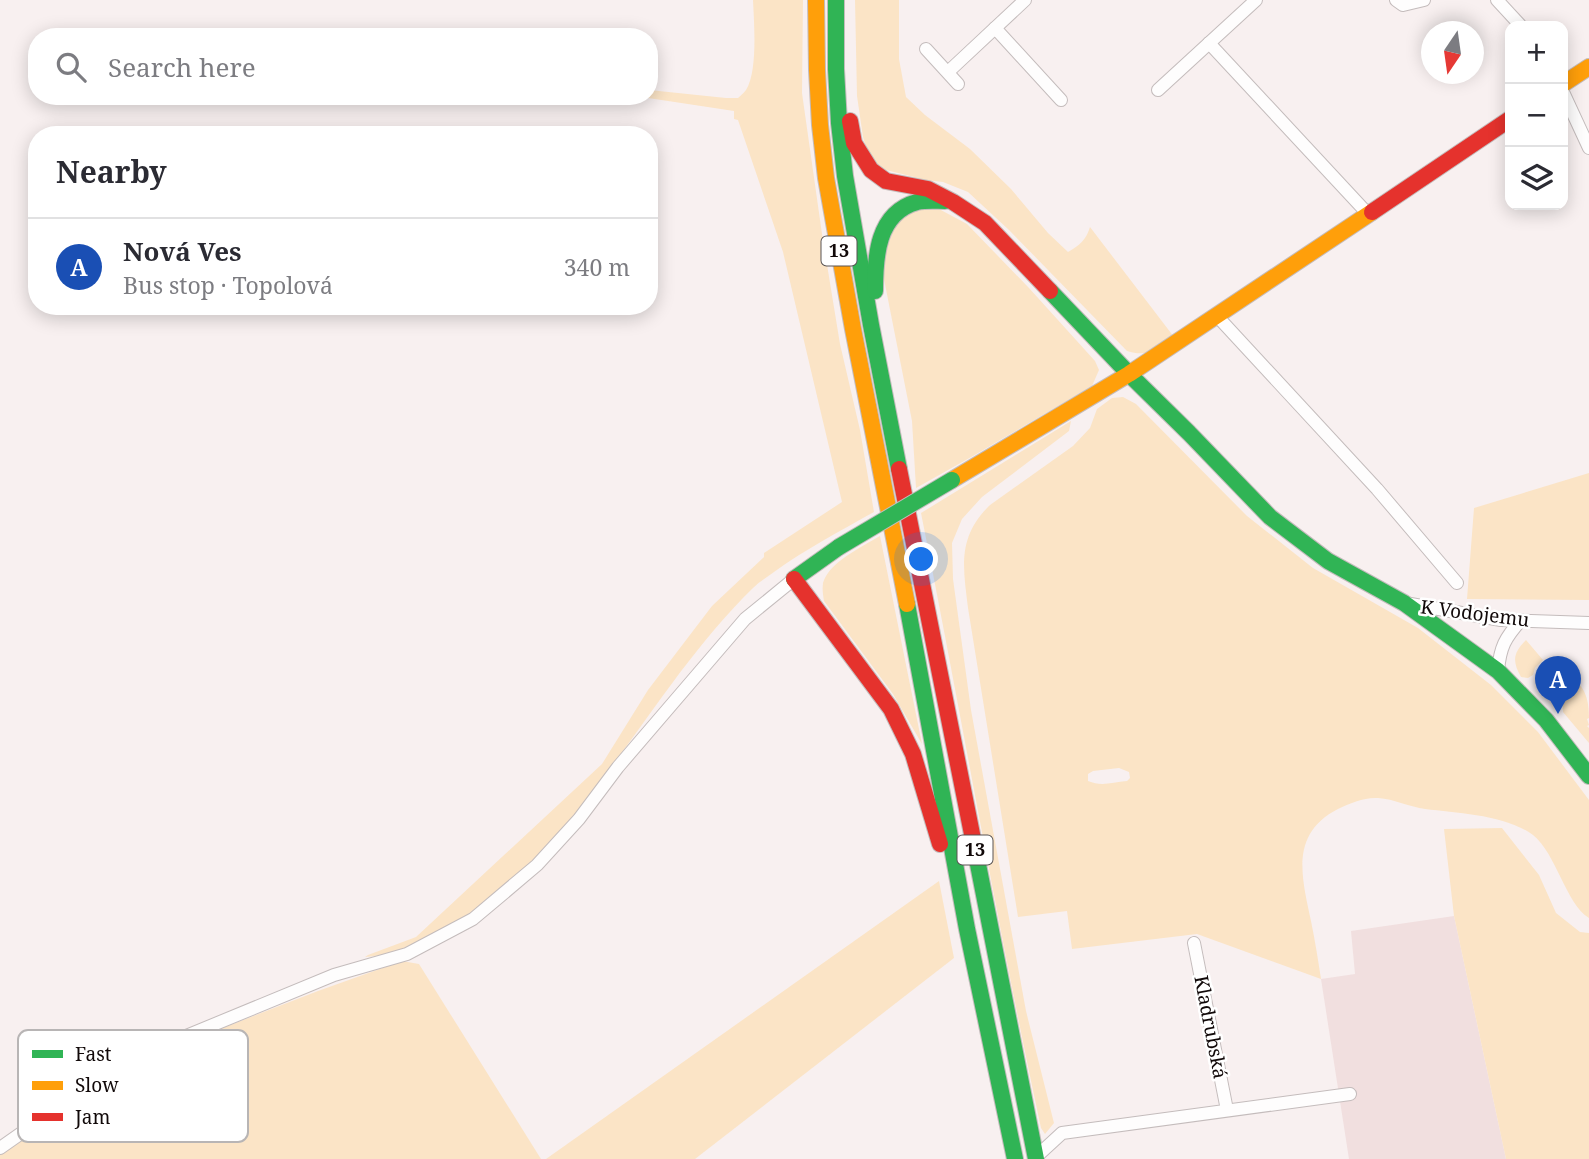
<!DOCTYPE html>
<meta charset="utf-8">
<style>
body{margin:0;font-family:"Noto Serif",serif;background:#f2f2f3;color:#2b2b33}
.controls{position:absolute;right:21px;top:21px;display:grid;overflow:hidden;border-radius:14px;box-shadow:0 4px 18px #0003}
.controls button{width:63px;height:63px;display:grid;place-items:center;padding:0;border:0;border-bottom:2px solid #e1e1e2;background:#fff;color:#2b2b33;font:35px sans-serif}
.compass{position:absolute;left:1421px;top:21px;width:63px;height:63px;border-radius:50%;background:#fff;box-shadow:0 4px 18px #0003;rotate:193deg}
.you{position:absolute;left:922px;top:560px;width:24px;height:24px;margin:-18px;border:5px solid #fff;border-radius:50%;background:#1a73e8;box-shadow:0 0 0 10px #1a73e833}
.badge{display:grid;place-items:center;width:46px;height:46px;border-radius:50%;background:#db2777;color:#fff;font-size:23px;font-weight:700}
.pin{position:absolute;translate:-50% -58px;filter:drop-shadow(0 2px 4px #0008)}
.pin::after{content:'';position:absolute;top:37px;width:24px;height:21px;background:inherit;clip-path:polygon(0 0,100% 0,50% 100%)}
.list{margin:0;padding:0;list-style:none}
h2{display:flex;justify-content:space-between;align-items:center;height:91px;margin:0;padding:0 28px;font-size:30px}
h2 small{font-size:23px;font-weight:400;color:#7c7c81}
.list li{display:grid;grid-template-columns:46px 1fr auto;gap:21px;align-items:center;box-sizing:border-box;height:98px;padding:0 28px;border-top:2px solid #e1e1e2}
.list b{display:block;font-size:26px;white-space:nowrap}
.list p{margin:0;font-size:23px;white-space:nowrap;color:#7c7c81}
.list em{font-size:23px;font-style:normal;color:#7c7c81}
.icon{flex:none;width:38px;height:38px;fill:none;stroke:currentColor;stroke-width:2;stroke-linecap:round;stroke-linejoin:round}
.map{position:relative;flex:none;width:1589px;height:1159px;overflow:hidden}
.search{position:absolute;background:#fff;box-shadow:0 4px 18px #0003;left:28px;top:28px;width:630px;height:77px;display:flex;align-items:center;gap:18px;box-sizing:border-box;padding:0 24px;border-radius:28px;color:#7c7c81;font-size:26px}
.panel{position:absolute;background:#fff;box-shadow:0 4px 18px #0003;left:28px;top:126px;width:630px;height:189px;border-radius:28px}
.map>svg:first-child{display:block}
.built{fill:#f1dfdf}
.green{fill:#fbe4c6;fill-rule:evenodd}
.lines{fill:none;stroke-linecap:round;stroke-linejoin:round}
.street-casing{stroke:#c4bcbc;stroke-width:14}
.fast-casing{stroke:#c4bcbc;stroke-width:18}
.slow-casing{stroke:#c4bcbc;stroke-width:18}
.jam-casing{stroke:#c4bcbc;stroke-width:18}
.street{stroke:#fefdfd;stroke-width:12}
.fast{stroke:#30b455;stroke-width:16}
.slow{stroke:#ff9f0a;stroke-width:16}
.jam{stroke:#e5322d;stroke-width:16}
.fast-bridge-casing{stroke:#c4bcbc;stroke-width:18;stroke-linecap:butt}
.fast-bridge{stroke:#30b455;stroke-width:16}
.labels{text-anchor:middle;stroke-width:5;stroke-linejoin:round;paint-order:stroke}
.shield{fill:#fff;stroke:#585353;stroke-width:2}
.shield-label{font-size:18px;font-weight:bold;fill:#110909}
.street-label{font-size:19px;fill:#110909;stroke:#fff}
.key{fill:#fff;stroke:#b8b5b5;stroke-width:2}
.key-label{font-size:19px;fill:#110909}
</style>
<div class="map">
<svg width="1589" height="1159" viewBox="0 0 1589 1159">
<rect width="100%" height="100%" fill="#f8f0f0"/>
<path class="built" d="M 1454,916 L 1506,1159 L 1349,1159 L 1321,979 L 1355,974 L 1351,931 Z"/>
<g class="green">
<path d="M 753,0 L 803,0 L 802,93 L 822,234 L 840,344 L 860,430 L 874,512 C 840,531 806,549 774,572 C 767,577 759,582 753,588 C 642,696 580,857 440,932 C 413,947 396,954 365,957 L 368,955 L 416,937 L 602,764 L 648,690 L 712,606 L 764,557 L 764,553 L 842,502 L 783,252 L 738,120 L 734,119 L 734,111 L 635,96 L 649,96 L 649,90 L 726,98 L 738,98 C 741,95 744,93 746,90 C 758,72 754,22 753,0 Z"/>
<path d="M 855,0 L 899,0 L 899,59 L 906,97 L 925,115 L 970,149 L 1011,189 L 1048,233 L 1068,252 C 1080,245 1086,240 1090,227 L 1174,337 C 1156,348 1149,358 1127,351 L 1009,230 L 968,192 L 943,182 L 926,180 L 882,169 L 870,160 L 863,137 L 857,96 Z"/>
<path d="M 939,209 L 967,224 L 1029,288 L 1095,361 L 1099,370 L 1092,386 L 973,456 L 916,488 L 912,421 L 881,264 L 898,217 L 916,210 Z"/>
<path d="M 1123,397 L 1136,404 L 1247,516 L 1313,568 L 1418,628 L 1491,685 L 1538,732 L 1589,800 L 1589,918 C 1566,904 1556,853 1533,835 C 1506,815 1458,813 1425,809 C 1410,807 1394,799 1378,798 C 1365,797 1350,803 1338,809 C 1289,834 1302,878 1311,921 C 1315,940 1318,960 1321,979 L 1197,934 L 1072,949 L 1067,911 L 1018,917 L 968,608 C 963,567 957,537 990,505 L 1073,446 L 1090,428 L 1097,409 L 1112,398 ZM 1119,768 L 1129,772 L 1130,778 L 1127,781 C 1112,782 1102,787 1088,781 L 1088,774 L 1093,771 Z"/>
<path d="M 1071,421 L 1069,431 L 982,497 L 962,519 L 952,543 L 953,579 L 971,710 L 1026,1011 L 1054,1123 L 1045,1134 L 1041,1128 C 997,924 962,718 921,513 Z"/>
<path d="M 1589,473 L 1589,600 L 1467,599 L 1474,508 Z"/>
<path d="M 880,536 L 922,744 L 893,694 L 824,601 C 823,595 822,589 823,583 C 829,562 862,547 880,536 Z"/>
<path d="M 1526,640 L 1543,660 L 1535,668 L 1533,675 L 1528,678 L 1521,677 C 1512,661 1513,653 1526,640 Z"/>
<path d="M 1569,677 C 1586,685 1589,701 1589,718 L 1587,719 L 1589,725 L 1587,726 L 1589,728 L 1589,743 L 1563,712 L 1563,679 Z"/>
<path d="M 1502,828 L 1539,875 L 1556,913 L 1580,932 L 1589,933 L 1589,1159 L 1506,1159 L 1454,916 L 1444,829 Z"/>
<path d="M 939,881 L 954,958 L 695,1159 L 546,1159 Z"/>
<path d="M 402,961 L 419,964 L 541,1159 L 0,1159 L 0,1155 L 58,1113 L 166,1050 L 318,991 Z"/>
</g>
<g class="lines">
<defs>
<g id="street">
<path d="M 1396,0 L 1403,5 L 1424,0"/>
<path d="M 1497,0 L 1521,26"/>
<path d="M 995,28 L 1061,100"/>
<path d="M 1209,43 L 1368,214"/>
<path d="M 926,49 L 958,84"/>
<path d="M 948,72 L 1025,0"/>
<path d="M 1158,90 L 1256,0"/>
<path d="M 1563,92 L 1589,148"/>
<path d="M 1217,316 L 1377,489 L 1457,583"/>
<path d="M 1405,603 L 1501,620 L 1589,623"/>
<path d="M 1498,671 C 1500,647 1505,638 1521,620"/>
<path d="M 1194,943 L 1227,1110"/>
<path d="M 0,1148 L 77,1094 L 174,1041 L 334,975 L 407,954 L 473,919 L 537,865 L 579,819 L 618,767 L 745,619 L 794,579"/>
<path d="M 1036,1157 L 1062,1133 L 1350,1094"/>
</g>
<g id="fast">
<path d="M 836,0 L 836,69 L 839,123 L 845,176 L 871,325 L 899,469"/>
<path d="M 875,291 C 875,257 877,213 917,202 C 926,200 936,201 945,201"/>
<path d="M 1050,291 L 1129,374"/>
<path d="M 1129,374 L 1189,433 L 1270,517 L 1328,561 L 1404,603 L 1498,671 L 1546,720 L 1589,776"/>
<path d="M 794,579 L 839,547"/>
<path d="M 907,604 L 967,929 L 1015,1159"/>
<path d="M 973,839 L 1036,1159"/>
</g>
<g id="slow">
<path d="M 816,0 L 817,70 L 820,125 L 826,178 L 853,329 L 907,604"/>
<path d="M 1563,84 L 1589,67"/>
<path d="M 952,480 L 1129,374 L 1372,212"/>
</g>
<g id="jam">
<path d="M 850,121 L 854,143 L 871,170 L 886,181 L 928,189 L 953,202 L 985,223 L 1050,291"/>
<path d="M 1372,212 L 1510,119"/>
<path d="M 899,469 L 973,839"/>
<path d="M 794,579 L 891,709 L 913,754 L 940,844"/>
</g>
</defs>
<use href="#street" class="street-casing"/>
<use href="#fast" class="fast-casing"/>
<use href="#slow" class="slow-casing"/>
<use href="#jam" class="jam-casing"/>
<use href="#street" class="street"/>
<use href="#fast" class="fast"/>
<use href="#slow" class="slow"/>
<use href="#jam" class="jam"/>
<defs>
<path id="fast-bridge" d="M 839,547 L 952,480"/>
</defs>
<use href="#fast-bridge" class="fast-bridge-casing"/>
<use href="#fast-bridge" class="fast-bridge"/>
</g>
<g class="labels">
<g class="shield">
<rect x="821.5" y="236.5" width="35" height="29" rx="5"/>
<rect x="957.5" y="835.5" width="35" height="29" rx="5"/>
</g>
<g class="shield-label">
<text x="839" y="257">13</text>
<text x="975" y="856">13</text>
</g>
<g class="street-label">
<text transform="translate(1475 613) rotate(7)" y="7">K Vodojemu</text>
<text transform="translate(1211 1027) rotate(79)" y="7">Kladrubská</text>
</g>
</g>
<rect x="18" y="1030" width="230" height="112" rx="10" class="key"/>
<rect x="32" y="1050" width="31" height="8" fill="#30b455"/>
<rect x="32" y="1081" width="31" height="9" fill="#ff9f0a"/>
<rect x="32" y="1113" width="31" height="8" fill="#e5322d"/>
<g class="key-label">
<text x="75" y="1061">Fast</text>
<text x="75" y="1092">Slow</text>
<text x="75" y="1124">Jam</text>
</g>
</svg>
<div class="controls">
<button>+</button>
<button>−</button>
<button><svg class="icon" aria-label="layers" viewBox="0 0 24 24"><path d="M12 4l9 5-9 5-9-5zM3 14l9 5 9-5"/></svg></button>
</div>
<svg class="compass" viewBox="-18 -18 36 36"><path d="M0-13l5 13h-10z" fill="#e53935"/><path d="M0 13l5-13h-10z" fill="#7c7c81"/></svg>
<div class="you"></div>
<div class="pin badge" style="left:1558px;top:714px;background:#1a4fb4">A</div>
<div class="search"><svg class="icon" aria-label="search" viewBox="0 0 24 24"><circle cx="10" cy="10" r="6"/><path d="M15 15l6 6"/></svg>Search here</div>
<section class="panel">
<h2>Nearby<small></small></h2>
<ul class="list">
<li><span class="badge" style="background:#1a4fb4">A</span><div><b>Nová Ves</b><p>Bus stop · Topolová</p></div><em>340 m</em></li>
</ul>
</section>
</div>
